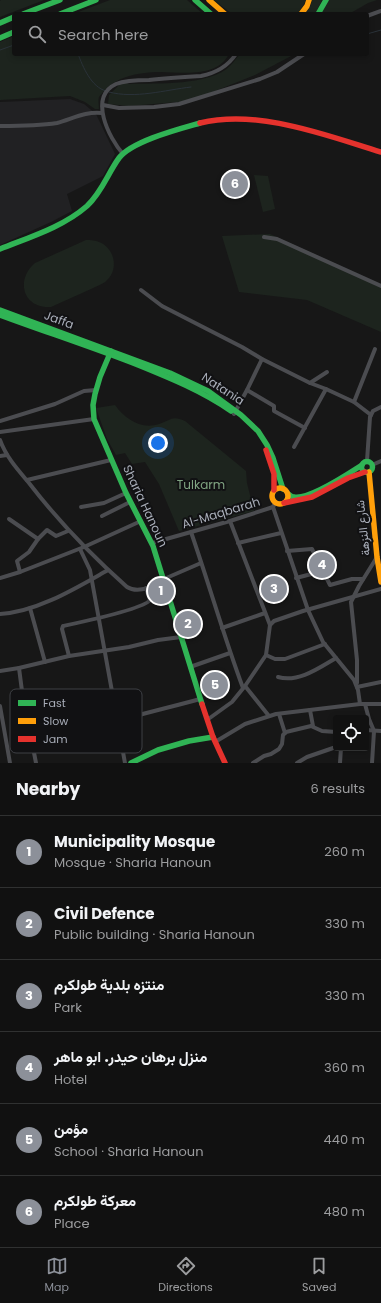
<!DOCTYPE html>
<meta charset="utf-8">
<style>
body{margin:0;font-family:Poppins,Vazirmatn,sans-serif;background:#1e1f1f;color:#f1f3f6}
.controls{position:absolute;right:12px;bottom:12px;display:grid;overflow:hidden;border-radius:4px;box-shadow:0 2px 6px #0003}
.controls button{width:36px;height:36px;display:grid;place-items:center;padding:0;border:0;border-bottom:1px solid #303131;background:#111;color:#f1f3f6;font:20px sans-serif}
.you{position:absolute;left:158px;top:443px;width:14px;height:14px;margin:-10px;border:3px solid #fff;border-radius:50%;background:#1a73e8;box-shadow:0 0 0 6px #1a73e833}
.badge{display:grid;place-items:center;width:26px;height:26px;border-radius:50%;background:#8c9099;color:#fff;font-size:13px;font-weight:700}
.pin{position:absolute;translate:-50% -50%;border:2px solid #fff;box-shadow:0 1px 4px #0006}
.list{margin:0;padding:0;list-style:none}
h2{display:flex;justify-content:space-between;align-items:center;height:52px;margin:0;padding:0 16px;font-size:17px}
h2 small{font-size:13px;font-weight:400;color:#9c9d9f}
.list li{display:grid;grid-template-columns:26px 1fr auto;gap:12px;align-items:center;box-sizing:border-box;height:72px;padding:0 16px;border-top:1px solid #303131}
.list b{display:block;font-size:15px;white-space:nowrap}
.list p{margin:0;font-size:13px;white-space:nowrap;color:#9c9d9f}
.list em{font-size:13px;font-style:normal;color:#9c9d9f}
.icon{flex:none;width:22px;height:22px;fill:none;stroke:currentColor;stroke-width:2;stroke-linecap:round;stroke-linejoin:round}
.map{position:relative;flex:none;width:381px;height:763px;overflow:hidden}
.search{position:absolute;background:#111;box-shadow:0 2px 6px #0003;left:12px;right:12px;top:12px;height:44px;display:flex;align-items:center;gap:10px;box-sizing:border-box;padding:0 14px;border-radius:4px;color:#9c9d9f;font-size:15px}
.sheet{height:484px;background:#111}
nav{display:flex;justify-content:space-around;align-items:center;box-sizing:border-box;height:56px;border-top:1px solid #303131;background:#111;font-size:11px;color:#9c9d9f}
nav a{display:grid;justify-items:center;gap:2px}
nav .on{color:#8c9099}
.map>svg:first-child{display:block}
.built{fill:#212123}
.green{fill:#1d241e}
.lines{fill:none;stroke-linecap:round;stroke-linejoin:round}
.stream{stroke:#2a3239;stroke-width:1}
.street{stroke:#4b4c50;stroke-width:4}
.fast{stroke:#30b455;stroke-width:5.5}
.slow{stroke:#ff9f0a;stroke-width:5.5}
.jam{stroke:#e5322d;stroke-width:5.5}
.labels{text-anchor:middle;stroke-width:4;stroke-linejoin:round;paint-order:stroke}
.street-label{font-size:12px;fill:#a8adb8;stroke:#111113}
.park-label{font-size:12px;fill:#7fa381;stroke:#111113}
.key{fill:#111113;stroke:#3e4045;stroke-width:1}
.key-label{font-size:11px;fill:#a8adb8}
</style>
<div class="map">
<svg width="381" height="763" viewBox="0 0 381 763">
<rect width="100%" height="100%" fill="#171717"/>
<path class="built" d="M 70,99 L 84,104 L 96,114 L 115,154 L 103,176 L 67,194 L 72,211 L 51,222 L 0,245 L 0,102 Z"/>
<g class="green">
<path d="M 1,0 L 44,0 L 0,17 L 0,1 Z"/>
<path d="M 110,0 L 187,0 L 203,14 L 73,14 Z"/>
<path d="M 214,0 L 306,0 L 304,4 L 298,14 L 232,14 Z"/>
<path d="M 312,0 L 322,0 L 315,14 L 305,14 L 310,7 Z"/>
<path d="M 325,0 L 377,0 L 368,3 L 349,14 L 319,14 Z"/>
<path d="M 14,36 L 14,54 L 229,54 C 215,80 179,71 156,72 C 136,73 116,77 103,92 C 102,94 100,95 99,97 C 98,100 99,106 99,109 L 95,109 L 85,102 L 70,96 L 0,100 L 0,42 Z"/>
<path d="M 240,54 L 295,54 L 255,75 L 190,101 L 129,106 L 108,104 L 109,95 L 123,81 L 129,84 C 156,83 210,86 230,66 C 233,63 236,58 240,54 Z"/>
<path d="M 254,175 L 268,176 L 275,209 L 263,212 Z"/>
<path d="M 270,234 L 325,259 L 381,288 L 381,332 L 307,300 L 239,292 L 222,236 Z"/>
<path d="M 86,240 C 96,240 104,242 110,251 C 116,260 115,273 107,280 C 104,284 96,286 91,289 C 78,295 64,301 51,307 C 23,309 15,280 35,263 Z"/>
<path d="M 115,405 C 125,419 141,430 159,424 C 171,420 172,415 185,421 L 246,471 L 247,483 L 254,511 L 179,531 L 159,484 L 145,462 L 132,464 L 125,453 L 116,455 L 107,439 L 96,408 Z"/>
</g>
<g class="lines">
<g class="stream">
<path d="M 367,34 L 381,30"/>
<path d="M 0,50 L 14,45"/>
<path d="M 78,54 C 83,67 91,87 106,91"/>
<path d="M 109,92 C 135,99 165,90 191,87"/>
</g>
<g class="street">
<path d="M 367,16 L 381,11"/>
<path d="M 103,105 L 119,108 L 154,107 L 179,104 L 260,79 L 277,72 L 304,54"/>
<path d="M 0,126 C 19,126 38,126 57,123 C 72,119 86,111 102,113"/>
<path d="M 123,154 C 109,138 88,97 116,84 C 126,80 139,80 149,80 C 167,78 184,77 201,76 C 216,73 228,66 236,54"/>
<path d="M 264,237 L 277,239 L 381,286"/>
<path d="M 141,290 L 162,306 L 242,347 L 262,359 L 310,383 L 326,389 L 354,402 L 371,415"/>
<path d="M 310,383 L 327,372"/>
<path d="M 247,390 L 274,406 L 274,411 L 305,428"/>
<path d="M 354,402 L 375,349"/>
<path d="M 234,414 L 247,390 L 262,359"/>
<path d="M 0,421 L 55,404 L 84,391 L 96,390"/>
<path d="M 0,432 L 94,419"/>
<path d="M 0,440 C 6,457 18,470 29,483 C 59,522 90,554 127,587 C 138,594 153,586 165,582"/>
<path d="M 294,447 L 326,389"/>
<path d="M 0,456 L 7,455"/>
<path d="M 367,461 L 370,417 L 373,411 L 381,407"/>
<path d="M 372,465 L 381,461"/>
<path d="M 27,480 L 111,460"/>
<path d="M 275,503 L 273,507 L 308,610 L 323,642 L 354,680 L 358,690 L 360,704"/>
<path d="M 81,507 L 104,503 L 126,493"/>
<path d="M 102,516 L 130,502"/>
<path d="M 9,519 L 38,539 L 47,530 L 56,536 L 68,531"/>
<path d="M 230,521 L 270,625"/>
<path d="M 191,532 C 209,584 224,637 243,688"/>
<path d="M 152,543 L 230,521 L 273,507"/>
<path d="M 238,543 L 281,533"/>
<path d="M 80,549 L 90,570 L 125,763"/>
<path d="M 287,551 L 312,549 L 323,571"/>
<path d="M 20,572 L 17,561 L 29,552 L 38,539"/>
<path d="M 0,578 L 20,572 L 84,547 L 141,521"/>
<path d="M 296,578 L 323,571 L 330,585 L 352,579 L 363,579"/>
<path d="M 164,579 L 201,563"/>
<path d="M 30,608 L 45,662"/>
<path d="M 0,614 C 37,612 76,588 108,570"/>
<path d="M 222,628 L 265,613"/>
<path d="M 266,655 L 275,659 L 285,659 L 325,644"/>
<path d="M 69,656 L 62,629 L 63,626 C 77,623 144,609 150,600 L 146,588"/>
<path d="M 190,667 L 230,653"/>
<path d="M 19,668 L 22,691 L 36,763"/>
<path d="M 0,671 L 19,668 L 69,656 L 129,647 L 158,640 L 181,637"/>
<path d="M 278,677 C 298,683 319,668 336,658"/>
<path d="M 357,683 L 357,660 L 351,602 L 359,586 L 377,557"/>
<path d="M 245,686 L 269,716"/>
<path d="M 357,687 L 381,682"/>
<path d="M 365,704 L 369,719 L 374,731 L 372,763"/>
<path d="M 0,706 L 10,763"/>
<path d="M 310,710 L 313,726"/>
<path d="M 279,714 L 285,733"/>
<path d="M 207,720 L 232,702 L 245,686 L 266,655 L 270,625 L 274,621 L 303,611 L 381,589"/>
<path d="M 366,730 L 381,731"/>
<path d="M 215,742 L 245,724 L 276,714 L 360,704 L 381,704"/>
<path d="M 32,745 C 62,743 88,731 116,722 C 143,713 172,707 200,699"/>
<path d="M 253,763 L 264,756 L 271,754 L 279,749 L 282,744 L 283,735 L 286,732 L 311,726 L 322,731 L 336,732"/>
<path d="M 297,763 L 307,757 L 336,747"/>
<path d="M 340,763 L 341,748"/>
</g>
<g class="fast">
<path d="M 195,0 L 211,14"/>
<path d="M 23,14 L 60,0"/>
<path d="M 60,14 L 96,0"/>
<path d="M 318,14 L 326,0"/>
<path d="M 0,23 L 14,17"/>
<path d="M 0,38 L 14,32"/>
<path d="M 0,249 C 30,237 63,227 87,206 C 102,192 108,173 119,158 C 132,141 179,129 200,123"/>
<path d="M 0,310 L 170,373 L 208,391 L 241,415 L 258,431 L 267,445 L 273,458 L 283,489"/>
<path d="M 0,315 C 46,332 92,347 138,365 C 170,378 202,391 231,411"/>
<path d="M 111,351 L 100,377 L 95,394 L 93,405 L 94,419 L 126,493 L 153,546 L 202,704"/>
<circle cx="367" cy="467" r="5.5"/>
<path d="M 288,494 C 290,495 291,497 294,497 C 309,500 348,474 362,465"/>
<path d="M 131,763 L 158,750 L 189,741 L 213,737"/>
</g>
<g class="slow">
<path d="M 209,0 L 225,14"/>
<path d="M 301,14 L 307,6 L 309,0"/>
<path d="M 369,472 L 377,557 L 381,582"/>
<circle cx="280" cy="496" r="8"/>
</g>
<g class="jam">
<path d="M 200,123 C 259,109 325,135 381,152"/>
<path d="M 266,450 L 274,474 L 274,490"/>
<path d="M 284,503 L 312,497 L 348,478 L 365,472"/>
<path d="M 202,704 L 213,737 L 225,763"/>
</g>
</g>
<g class="labels">
<g class="street-label">
<text transform="translate(59 320) rotate(20)" y="4">Jaffa</text>
<text transform="translate(223 389) rotate(33)" y="4">Natania</text>
<text transform="translate(145 506) rotate(65)" y="4">Sharia Hanoun</text>
<text transform="translate(221 513) rotate(-17)" y="4">Al-Maqbarah</text>
<text transform="translate(363 528) rotate(-96)" y="4">شارع النزهة</text>
</g>
<g class="park-label">
<text x="201" y="489">Tulkarm</text>
</g>
</g>
<rect x="10" y="689" width="132" height="64" rx="6" class="key"/>
<rect x="18" y="700" width="18" height="6" fill="#30b455"/>
<rect x="18" y="718" width="18" height="6" fill="#ff9f0a"/>
<rect x="18" y="736" width="18" height="6" fill="#e5322d"/>
<g class="key-label">
<text x="43" y="707">Fast</text>
<text x="43" y="725">Slow</text>
<text x="43" y="743">Jam</text>
</g>
</svg>
<div class="controls">
<button><svg class="icon" aria-label="locate" viewBox="0 0 24 24"><circle cx="12" cy="12" r="6"/><path d="M12 2v4M12 18v4M2 12h4M18 12h4"/></svg></button>
</div>
<div class="you"></div>
<div class="pin badge" style="left:161px;top:591px">1</div>
<div class="pin badge" style="left:188px;top:624px">2</div>
<div class="pin badge" style="left:274px;top:589px">3</div>
<div class="pin badge" style="left:322px;top:565px">4</div>
<div class="pin badge" style="left:215px;top:685px">5</div>
<div class="pin badge" style="left:235px;top:184px">6</div>
<div class="search"><svg class="icon" aria-label="search" viewBox="0 0 24 24"><circle cx="10" cy="10" r="6"/><path d="M15 15l6 6"/></svg>Search here</div>
</div>
<section class="sheet">
<h2>Nearby<small>6 results</small></h2>
<ul class="list">
<li><span class="badge">1</span><div><b>Municipality Mosque</b><p>Mosque · Sharia Hanoun</p></div><em>260 m</em></li>
<li><span class="badge">2</span><div><b>Civil Defence</b><p>Public building · Sharia Hanoun</p></div><em>330 m</em></li>
<li><span class="badge">3</span><div><b>منتزه بلدية طولكرم</b><p>Park</p></div><em>330 m</em></li>
<li><span class="badge">4</span><div><b>منزل برهان حيدر. ابو ماهر</b><p>Hotel</p></div><em>360 m</em></li>
<li><span class="badge">5</span><div><b>مؤمن</b><p>School · Sharia Hanoun</p></div><em>440 m</em></li>
<li><span class="badge">6</span><div><b>معركة طولكرم</b><p>Place</p></div><em>480 m</em></li>
</ul>
</section>
<nav>
<a class="on"><svg class="icon" aria-label="map" viewBox="0 0 24 24"><path d="M3 6l6-2 6 2 6-2v14l-6 2-6-2-6 2zM9 4v14M15 6v14"/></svg>Map</a>
<a><svg class="icon" aria-label="directions" viewBox="0 0 24 24"><path d="M12 3l9 9-9 9-9-9zM9 14v-3h6M13 9l2 2-2 2"/></svg>Directions</a>
<a><svg class="icon" aria-label="saved" viewBox="0 0 24 24"><path d="M7 4h10v16l-5-4-5 4z"/></svg>Saved</a>
</nav>
